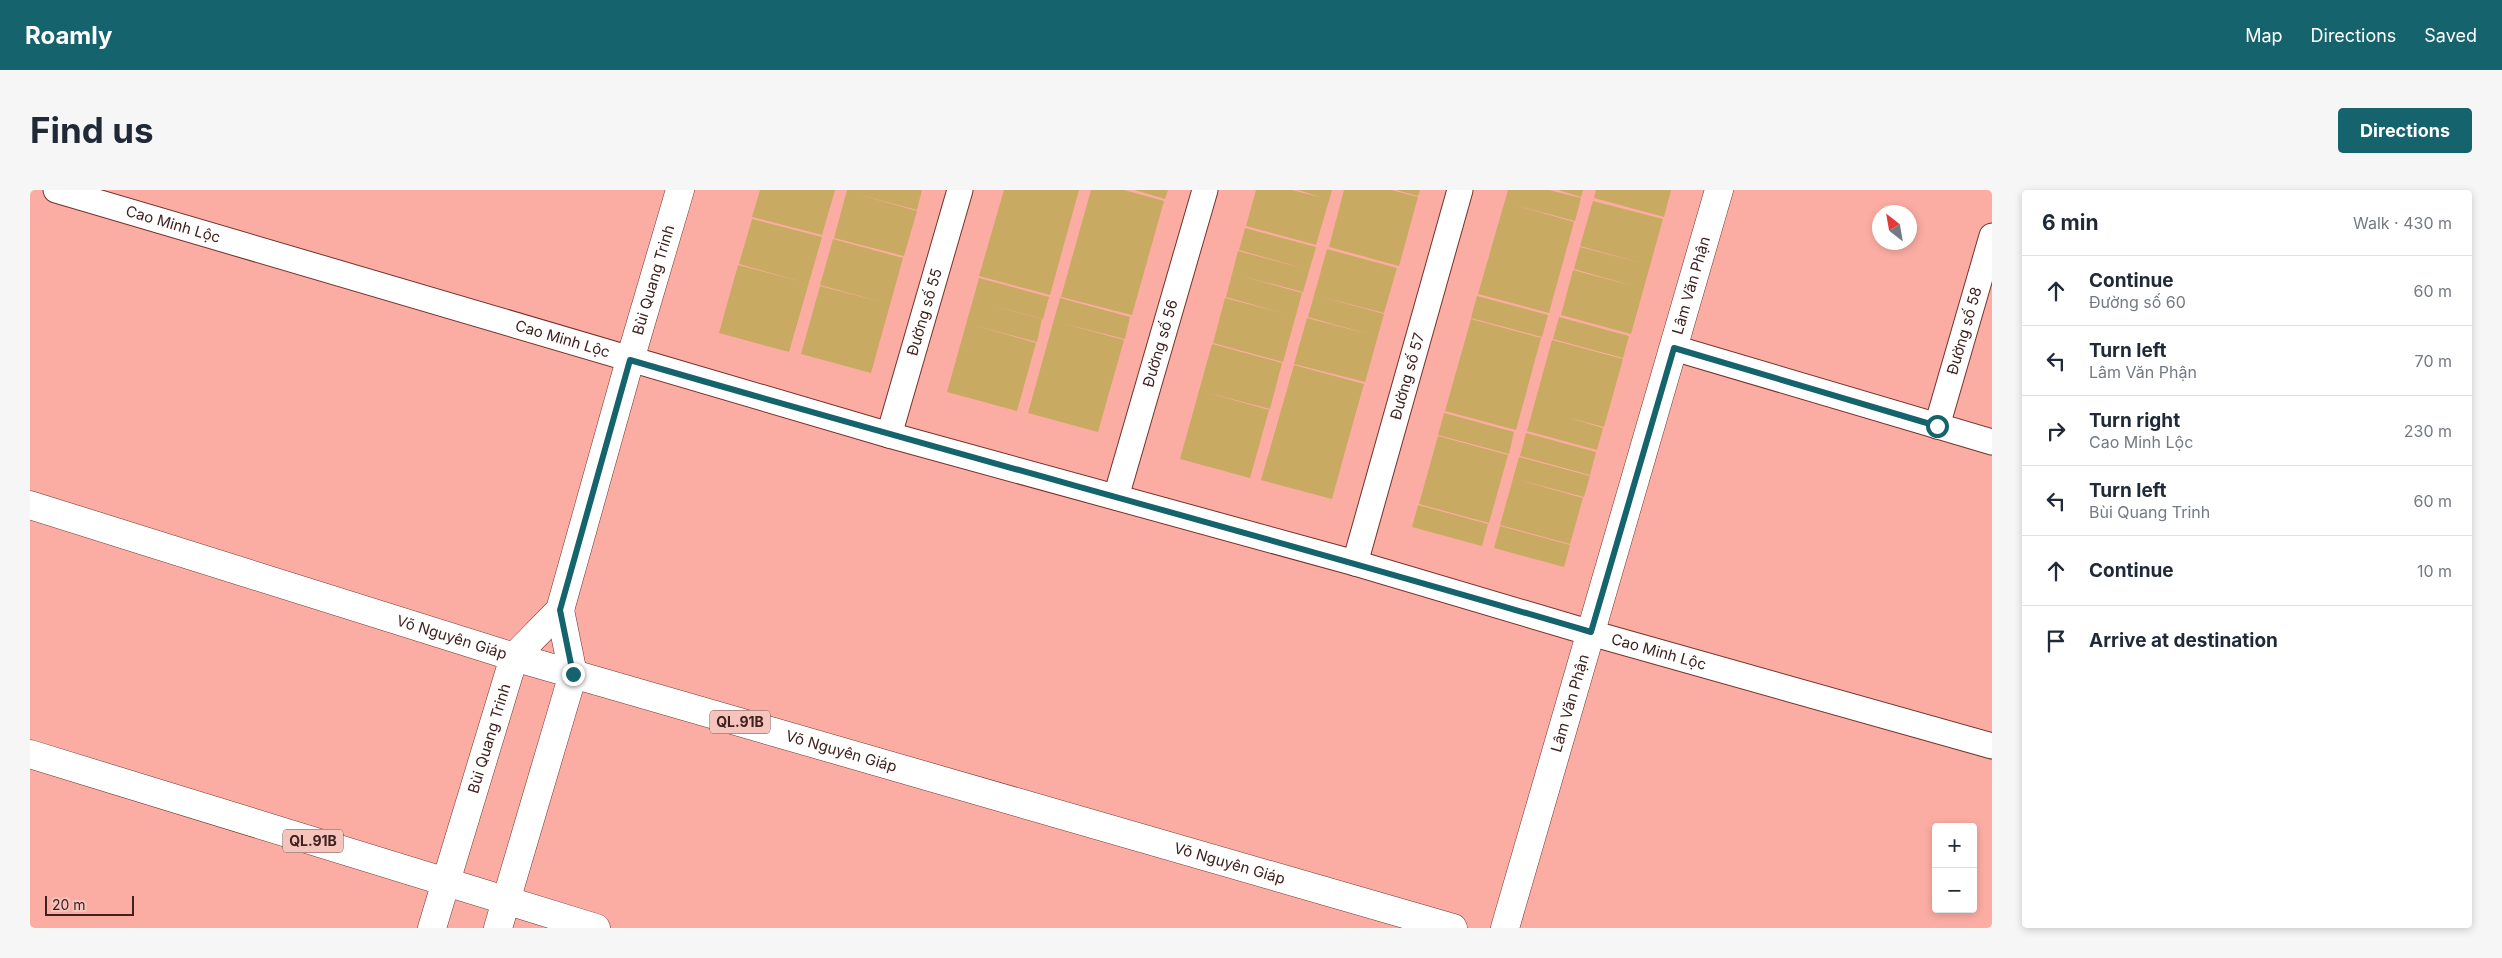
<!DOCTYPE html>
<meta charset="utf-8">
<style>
body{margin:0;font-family:Inter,sans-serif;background:#f6f6f7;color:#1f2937}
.controls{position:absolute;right:15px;bottom:15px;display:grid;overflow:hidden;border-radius:5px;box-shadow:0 2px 8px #0003}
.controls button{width:45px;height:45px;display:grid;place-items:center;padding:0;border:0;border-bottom:1px solid #e0e1e3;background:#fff;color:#1f2937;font:25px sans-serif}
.compass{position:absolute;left:1842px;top:15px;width:45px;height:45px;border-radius:50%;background:#fff;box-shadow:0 2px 8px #0003;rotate:329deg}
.scale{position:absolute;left:15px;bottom:12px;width:89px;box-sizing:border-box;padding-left:5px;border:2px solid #40211e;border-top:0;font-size:14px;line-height:18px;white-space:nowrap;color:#40211e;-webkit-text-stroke:4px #f5c4bd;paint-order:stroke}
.stop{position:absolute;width:15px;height:15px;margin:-11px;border:4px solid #15636c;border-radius:50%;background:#fff}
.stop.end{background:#15636c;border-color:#fff;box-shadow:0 1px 5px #0008}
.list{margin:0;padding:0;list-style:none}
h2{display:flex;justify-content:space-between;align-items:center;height:65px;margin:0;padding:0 20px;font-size:21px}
h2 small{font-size:16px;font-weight:400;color:#747a83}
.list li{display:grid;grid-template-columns:32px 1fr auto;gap:15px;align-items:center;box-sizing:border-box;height:70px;padding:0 20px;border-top:1px solid #e0e1e3}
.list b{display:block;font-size:19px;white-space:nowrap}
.list p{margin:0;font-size:16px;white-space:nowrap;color:#747a83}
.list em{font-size:16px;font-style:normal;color:#747a83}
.icon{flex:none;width:28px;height:28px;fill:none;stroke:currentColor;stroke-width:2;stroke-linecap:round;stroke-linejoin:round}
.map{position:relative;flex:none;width:1962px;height:738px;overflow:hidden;border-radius:5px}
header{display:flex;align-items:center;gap:30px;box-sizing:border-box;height:70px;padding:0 25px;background:#15636c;color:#fff}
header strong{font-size:24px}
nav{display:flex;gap:28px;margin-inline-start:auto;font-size:18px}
.intro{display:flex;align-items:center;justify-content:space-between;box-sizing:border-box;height:120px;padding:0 30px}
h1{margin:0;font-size:35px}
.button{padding:12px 22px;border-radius:5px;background:#15636c;color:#fff;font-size:18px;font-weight:700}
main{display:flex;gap:30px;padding:0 30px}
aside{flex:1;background:#fff;border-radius:5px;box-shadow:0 2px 8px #0003}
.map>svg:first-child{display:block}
.building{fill:#c9aa62}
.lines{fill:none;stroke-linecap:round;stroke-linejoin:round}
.minor-casing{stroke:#73312b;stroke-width:27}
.tertiary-casing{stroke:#73312b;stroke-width:29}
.trunk-casing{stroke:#73312b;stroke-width:29}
.minor{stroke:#fff;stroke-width:25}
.tertiary{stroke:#fff;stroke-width:28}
.trunk{stroke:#fff;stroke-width:28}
.route{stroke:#15636c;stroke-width:6}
.labels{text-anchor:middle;stroke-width:5;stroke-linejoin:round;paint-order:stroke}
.shield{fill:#f5c4bd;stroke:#76524e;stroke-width:1}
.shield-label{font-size:14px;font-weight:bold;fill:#40211e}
.street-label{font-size:15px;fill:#40211e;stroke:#f5c4bd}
</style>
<header>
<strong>Roamly</strong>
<nav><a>Map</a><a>Directions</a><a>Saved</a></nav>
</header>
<div class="intro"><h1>Find us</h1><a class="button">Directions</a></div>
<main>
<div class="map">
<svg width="1962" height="738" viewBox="0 0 1962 738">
<rect width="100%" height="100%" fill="#fcada3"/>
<g class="building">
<path d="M 730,0 L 805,0 L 792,45 L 722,27 Z"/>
<path d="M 817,0 L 892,0 L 887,20 L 823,3 L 887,21 L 874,66 L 804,48 Z"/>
<path d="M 974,0 L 1049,0 L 1020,105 L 949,86 Z"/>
<path d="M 1061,0 L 1094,0 L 1134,11 L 1102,125 L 1031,107 Z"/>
<path d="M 1105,0 L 1138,0 L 1135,9 Z"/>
<path d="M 1226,0 L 1262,0 L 1293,8 L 1268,0 L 1302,0 L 1286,55 L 1216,36 Z"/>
<path d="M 1314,0 L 1361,0 L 1388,7 L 1369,76 L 1299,57 Z"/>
<path d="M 1366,0 L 1390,0 L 1388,6 Z"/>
<path d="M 1478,0 L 1519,0 L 1551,8 L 1545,31 L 1481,14 L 1544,32 L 1519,123 L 1448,104 Z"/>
<path d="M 1528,0 L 1553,0 L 1551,7 Z"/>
<path d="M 1566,0 L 1641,0 L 1634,27 L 1564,8 Z"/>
<path d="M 1563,11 L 1633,29 L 1601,144 L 1531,125 L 1543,80 L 1607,97 L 1544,79 L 1550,57 L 1615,74 L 1550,56 Z"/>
<path d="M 722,29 L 792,47 L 759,162 L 689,143 L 708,75 L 773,92 L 709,74 Z"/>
<path d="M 1215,38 L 1286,57 L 1273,102 L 1208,85 L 1272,103 L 1253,172 L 1183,153 L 1195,108 L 1260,125 L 1196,107 L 1208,61 L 1272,78 L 1209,60 Z"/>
<path d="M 803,49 L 873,68 L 841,183 L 771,164 L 790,96 L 855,113 L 790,95 Z"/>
<path d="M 1297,59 L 1367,78 L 1354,123 L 1289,106 L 1354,124 L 1335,192 L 1264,174 L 1277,128 L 1342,145 L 1278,127 Z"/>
<path d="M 949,88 L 1019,107 L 1013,129 L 949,112 L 1012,129 L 1007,152 L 943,135 L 1006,153 L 987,221 L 917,202 Z"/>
<path d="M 1447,106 L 1518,125 L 1512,147 L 1441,128 Z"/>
<path d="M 1030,108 L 1100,127 L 1095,149 L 1031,133 L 1094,150 L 1068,242 L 998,223 Z"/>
<path d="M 1529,127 L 1599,146 L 1593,168 L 1523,149 Z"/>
<path d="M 1441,129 L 1511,148 L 1486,240 L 1415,221 Z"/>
<path d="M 1522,150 L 1593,169 L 1574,237 L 1539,228 L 1573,238 L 1567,260 L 1497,241 Z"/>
<path d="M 1182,154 L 1252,173 L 1240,219 L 1175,202 L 1239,220 L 1220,288 L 1150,269 Z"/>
<path d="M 1264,175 L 1334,194 L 1321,240 L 1256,222 L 1321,240 L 1302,309 L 1231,290 Z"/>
<path d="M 1414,223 L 1484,242 L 1479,264 L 1408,245 Z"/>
<path d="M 1496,243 L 1566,262 L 1560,285 L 1490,266 Z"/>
<path d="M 1408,246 L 1478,265 L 1459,333 L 1389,314 Z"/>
<path d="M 1489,267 L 1560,286 L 1554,307 L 1489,290 L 1553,308 L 1540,354 L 1470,335 Z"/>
<path d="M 1388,315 L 1458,334 L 1452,356 L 1382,337 Z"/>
<path d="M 1470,336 L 1540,355 L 1534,377 L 1464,358 Z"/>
</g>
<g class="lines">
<defs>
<g id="minor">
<path id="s1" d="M 26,0 L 859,245 L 1325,373 L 1561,443 L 1962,556"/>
<path d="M 1644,158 L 1962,252"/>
<path id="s2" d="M 1907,236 L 1962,46"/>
<path id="s3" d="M 859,245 L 930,0"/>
<path id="s4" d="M 1086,307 L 1175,0"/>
<path id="s5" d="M 1325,373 L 1430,0"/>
</g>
<g id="tertiary">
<path id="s6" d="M 402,738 L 484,467 L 530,420 L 600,170 L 650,0"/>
<path d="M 468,738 L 543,484 L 530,420"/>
<path id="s7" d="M 1475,738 L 1689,0"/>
</g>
<g id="trunk">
<path id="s8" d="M 0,315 L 484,467 L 1423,738"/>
<path d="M 0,564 L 566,738"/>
</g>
</defs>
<use href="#minor" class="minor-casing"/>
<use href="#tertiary" class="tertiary-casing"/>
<use href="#trunk" class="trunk-casing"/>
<use href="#minor" class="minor"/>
<use href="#tertiary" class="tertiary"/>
<use href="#trunk" class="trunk"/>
</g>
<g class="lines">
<path class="route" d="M 543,484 L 530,420 L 600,170 C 920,263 1242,348 1561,442 L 1644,158 L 1907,236"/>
</g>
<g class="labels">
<g class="shield">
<rect x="680" y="520.5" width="60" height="23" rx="4"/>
<rect x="253" y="639.5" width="60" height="23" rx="4"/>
</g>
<g class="shield-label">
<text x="710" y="537">QL.91B</text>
<text x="283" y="656">QL.91B</text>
</g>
<g class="street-label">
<text dy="5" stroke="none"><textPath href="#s1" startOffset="122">Cao Minh Lộc</textPath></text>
<text dy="5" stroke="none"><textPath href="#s6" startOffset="692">Bùi Quang Trinh</textPath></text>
<text dy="5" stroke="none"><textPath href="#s7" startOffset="669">Lâm Văn Phận</textPath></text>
<text dy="5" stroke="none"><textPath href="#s3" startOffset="128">Đường số 55</textPath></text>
<text dy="5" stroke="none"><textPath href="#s2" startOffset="99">Đường số 58</textPath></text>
<text dy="5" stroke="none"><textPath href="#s1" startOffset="528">Cao Minh Lộc</textPath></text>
<text dy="5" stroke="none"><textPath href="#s4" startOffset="160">Đường số 56</textPath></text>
<text dy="5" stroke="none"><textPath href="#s5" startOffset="194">Đường số 57</textPath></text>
<text dy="5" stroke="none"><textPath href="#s8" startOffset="442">Võ Nguyên Giáp</textPath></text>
<text dy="5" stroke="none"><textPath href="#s1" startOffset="1668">Cao Minh Lộc</textPath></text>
<text dy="5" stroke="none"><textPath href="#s7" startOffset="234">Lâm Văn Phận</textPath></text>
<text dy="5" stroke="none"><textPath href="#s6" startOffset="198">Bùi Quang Trinh</textPath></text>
<text dy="5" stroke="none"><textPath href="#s8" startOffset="848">Võ Nguyên Giáp</textPath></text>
<text dy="5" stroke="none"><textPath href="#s8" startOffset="1252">Võ Nguyên Giáp</textPath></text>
</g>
</g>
</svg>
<div class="controls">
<button>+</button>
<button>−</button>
</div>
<svg class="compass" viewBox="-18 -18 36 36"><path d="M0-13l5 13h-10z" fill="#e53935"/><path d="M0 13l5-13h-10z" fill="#747a83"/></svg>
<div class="scale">20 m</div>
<div class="stop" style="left:1907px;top:236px"></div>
<div class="stop end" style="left:543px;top:484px"></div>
</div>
<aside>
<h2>6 min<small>Walk · 430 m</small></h2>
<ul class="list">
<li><svg class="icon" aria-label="ahead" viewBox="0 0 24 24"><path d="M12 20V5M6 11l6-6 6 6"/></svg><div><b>Continue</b><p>Đường số 60</p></div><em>60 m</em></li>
<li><svg class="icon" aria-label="left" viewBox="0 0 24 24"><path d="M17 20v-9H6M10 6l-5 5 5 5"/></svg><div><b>Turn left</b><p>Lâm Văn Phận</p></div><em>70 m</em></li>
<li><svg class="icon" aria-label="right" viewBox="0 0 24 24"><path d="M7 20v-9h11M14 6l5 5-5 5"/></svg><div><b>Turn right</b><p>Cao Minh Lộc</p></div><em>230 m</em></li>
<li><svg class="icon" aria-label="left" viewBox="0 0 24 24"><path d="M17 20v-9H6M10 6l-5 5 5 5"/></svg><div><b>Turn left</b><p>Bùi Quang Trinh</p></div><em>60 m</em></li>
<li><svg class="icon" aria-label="ahead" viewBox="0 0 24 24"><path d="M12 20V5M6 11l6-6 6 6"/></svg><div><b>Continue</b></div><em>10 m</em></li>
<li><svg class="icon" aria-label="arrive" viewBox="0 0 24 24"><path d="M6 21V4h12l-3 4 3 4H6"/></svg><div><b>Arrive at destination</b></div></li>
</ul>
</aside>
</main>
